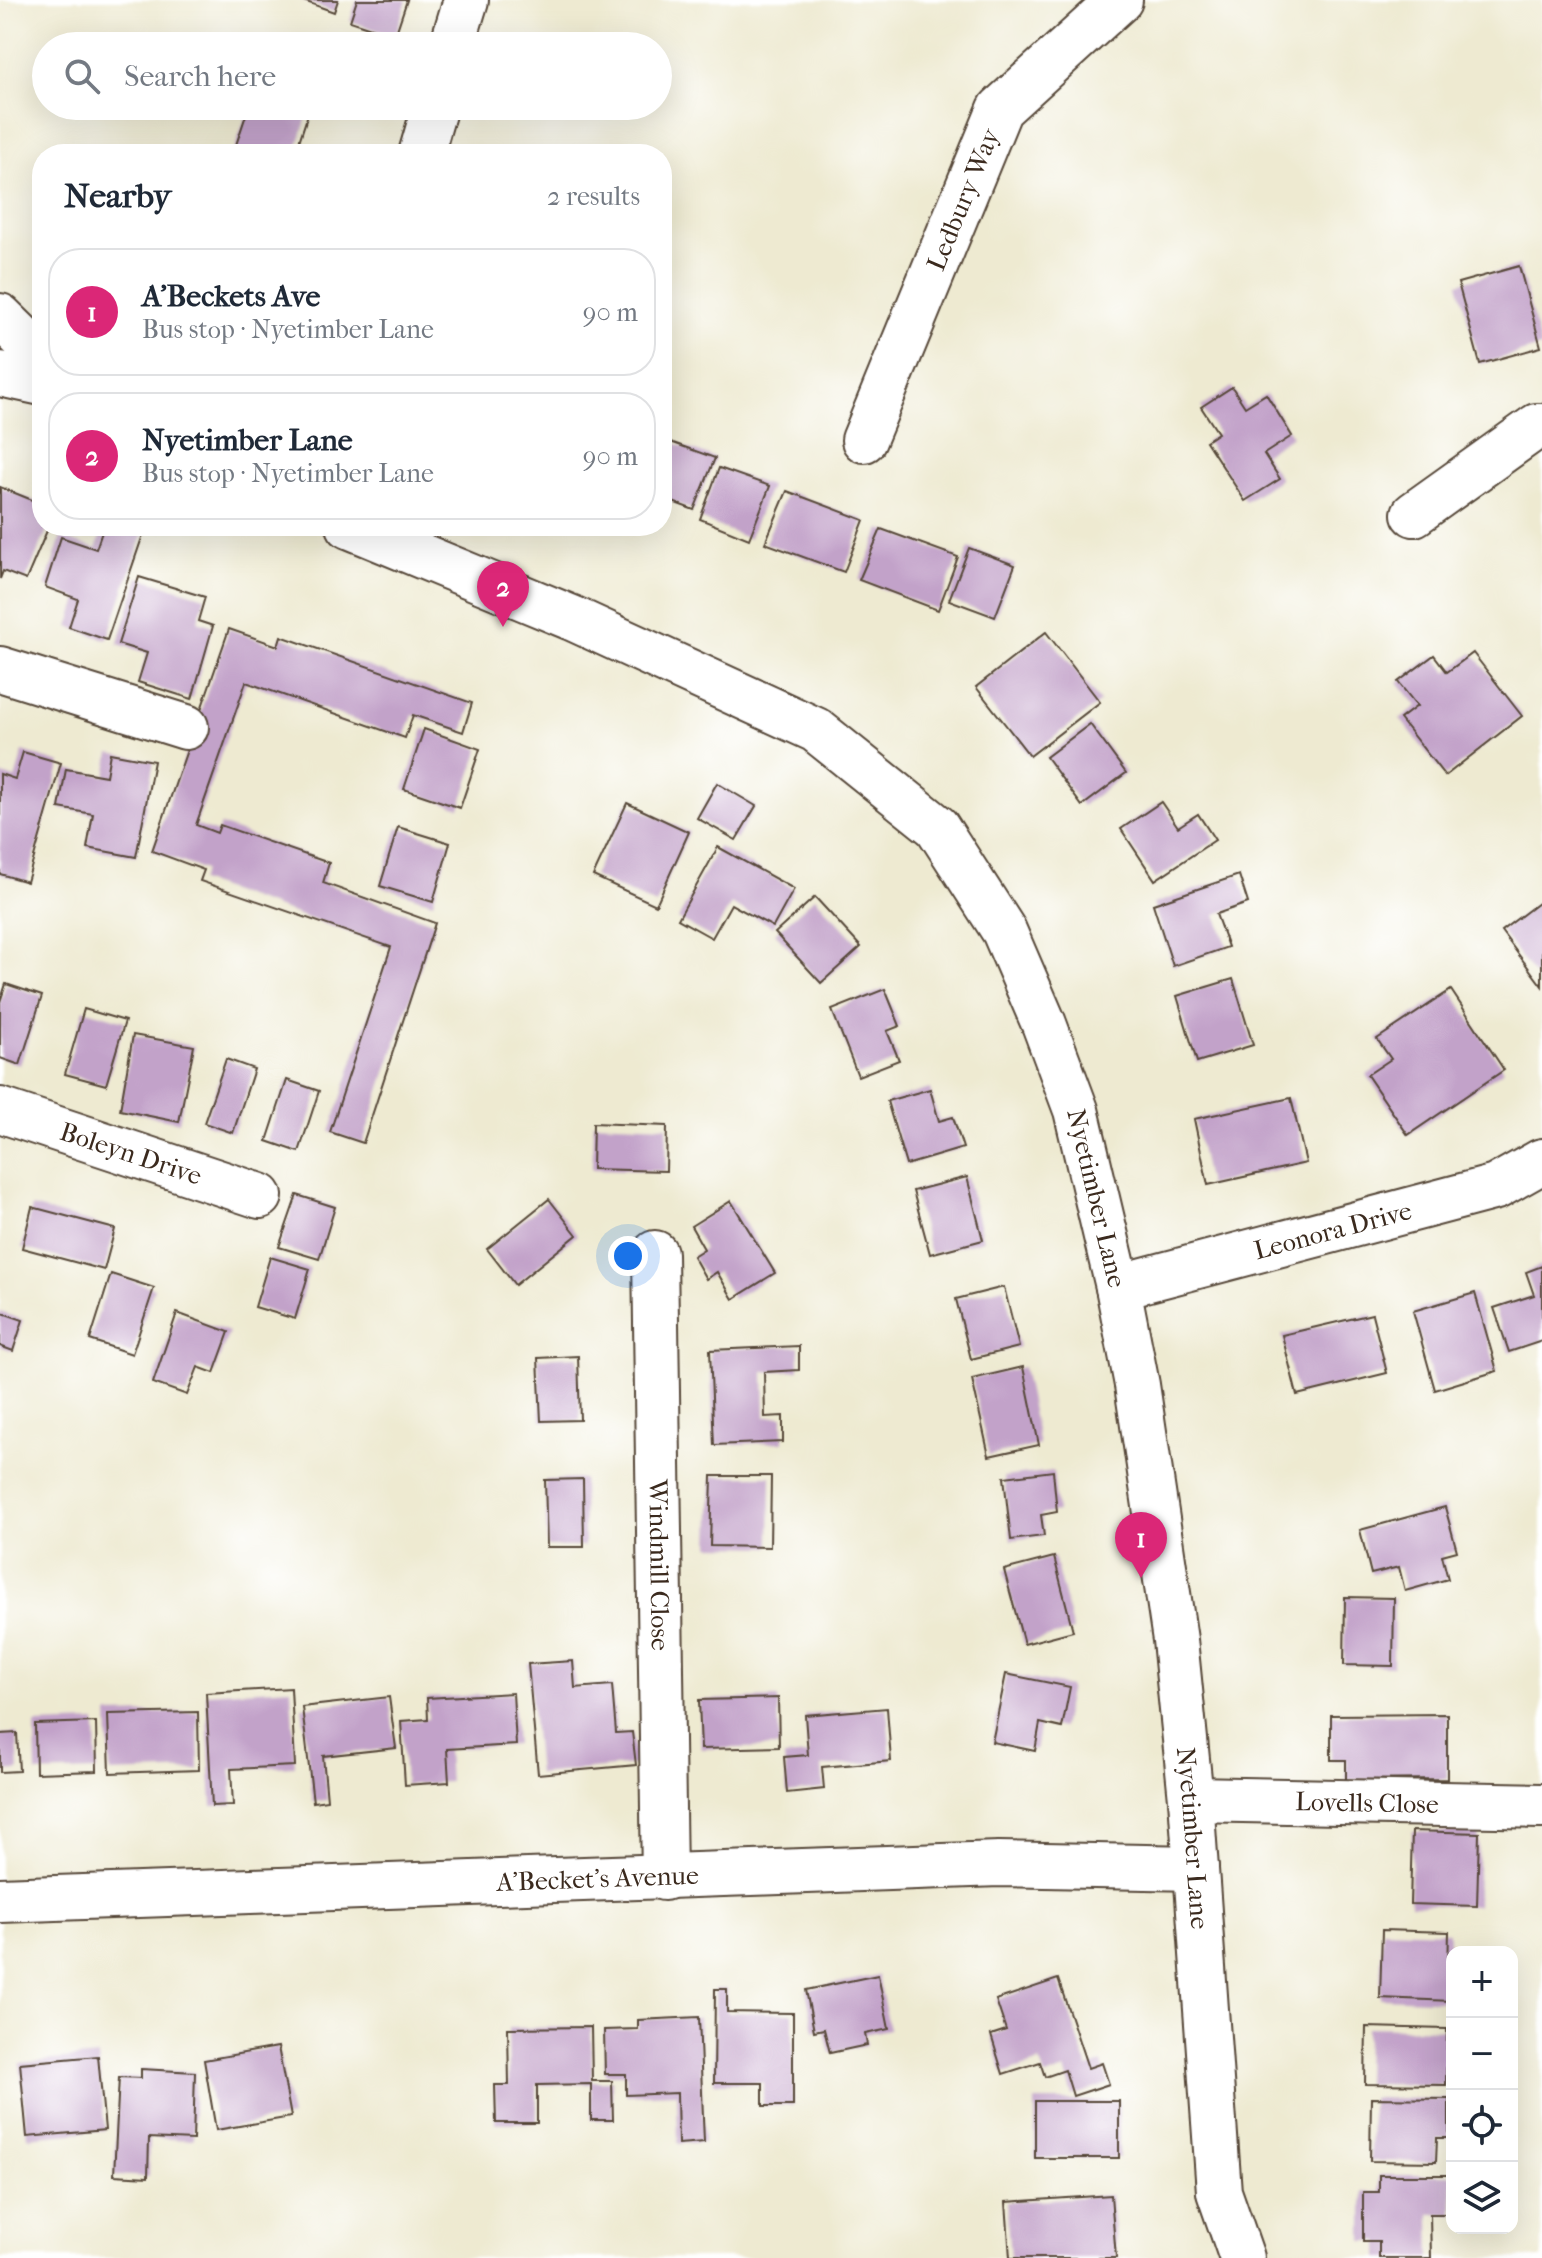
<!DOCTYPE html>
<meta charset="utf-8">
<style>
body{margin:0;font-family:"IM FELL French Canon",serif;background:#f2f2f3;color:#1f2937}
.controls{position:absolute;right:24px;bottom:24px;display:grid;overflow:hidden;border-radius:16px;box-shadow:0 8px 32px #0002}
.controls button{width:72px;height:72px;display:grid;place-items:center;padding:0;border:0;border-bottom:2px solid #e0e1e3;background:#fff;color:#1f2937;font:40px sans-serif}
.you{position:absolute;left:628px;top:1256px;width:28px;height:28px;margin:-20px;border:6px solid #fff;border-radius:50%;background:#1a73e8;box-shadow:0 0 0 12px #1a73e833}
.badge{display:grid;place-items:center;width:52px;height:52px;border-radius:50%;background:#db2777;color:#fff;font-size:26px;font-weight:700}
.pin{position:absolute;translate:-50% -66px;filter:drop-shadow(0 2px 4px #0008)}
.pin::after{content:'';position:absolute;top:42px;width:28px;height:24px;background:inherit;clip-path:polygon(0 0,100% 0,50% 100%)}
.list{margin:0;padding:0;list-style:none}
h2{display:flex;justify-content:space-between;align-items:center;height:104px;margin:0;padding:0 32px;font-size:34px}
h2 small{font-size:26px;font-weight:400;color:#747a83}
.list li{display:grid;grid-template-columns:52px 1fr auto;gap:24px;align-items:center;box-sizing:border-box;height:128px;margin:0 16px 16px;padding:0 16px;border:2px solid #e0e1e3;border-radius:32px}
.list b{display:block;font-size:30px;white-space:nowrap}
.list p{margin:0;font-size:26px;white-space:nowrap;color:#747a83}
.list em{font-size:26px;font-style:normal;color:#747a83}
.icon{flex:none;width:44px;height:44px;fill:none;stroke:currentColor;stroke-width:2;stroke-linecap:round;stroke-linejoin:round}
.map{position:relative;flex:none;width:1542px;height:2258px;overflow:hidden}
.search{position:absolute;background:#fff;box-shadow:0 8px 32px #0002;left:32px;top:32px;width:640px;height:88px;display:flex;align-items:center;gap:20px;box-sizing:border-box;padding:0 28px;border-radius:44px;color:#747a83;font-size:30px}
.panel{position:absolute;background:#fff;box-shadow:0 8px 32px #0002;left:32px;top:144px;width:640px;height:392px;border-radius:32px}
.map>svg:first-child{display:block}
.building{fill:#c2a2c9}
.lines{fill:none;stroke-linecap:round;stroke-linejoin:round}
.minor-casing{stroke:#564739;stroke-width:48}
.minor{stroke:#fff;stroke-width:44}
.labels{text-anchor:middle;stroke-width:6;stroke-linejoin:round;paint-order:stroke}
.street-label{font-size:26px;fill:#3b2a1e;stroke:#fff}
</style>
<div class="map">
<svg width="1542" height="2258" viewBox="0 0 1542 2258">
<rect width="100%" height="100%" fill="#fff"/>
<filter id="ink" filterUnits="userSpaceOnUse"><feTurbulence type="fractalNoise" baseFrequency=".0125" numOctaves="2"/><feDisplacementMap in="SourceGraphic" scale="16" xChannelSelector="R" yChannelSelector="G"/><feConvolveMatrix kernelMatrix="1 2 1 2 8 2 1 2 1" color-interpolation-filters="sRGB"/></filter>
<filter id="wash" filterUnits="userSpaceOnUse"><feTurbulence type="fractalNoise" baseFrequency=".006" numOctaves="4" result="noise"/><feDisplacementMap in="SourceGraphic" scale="32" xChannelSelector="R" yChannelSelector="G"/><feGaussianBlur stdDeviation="1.8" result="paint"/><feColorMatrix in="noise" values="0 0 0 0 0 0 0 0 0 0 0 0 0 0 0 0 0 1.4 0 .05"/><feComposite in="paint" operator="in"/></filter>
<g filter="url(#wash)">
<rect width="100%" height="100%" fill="#eeead1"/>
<g id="blocks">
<g class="building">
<path d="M 301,0 L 338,0 L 334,12 Z"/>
<path d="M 357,0 L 407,0 L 395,36 L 350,21 Z"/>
<path d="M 249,106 L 283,106 L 308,114 L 295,154 L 233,154 Z"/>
<path d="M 1519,266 L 1541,347 L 1480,364 L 1458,283 Z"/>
<path d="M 1232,387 L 1245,407 L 1266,394 L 1292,436 L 1264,454 L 1280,479 L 1245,501 L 1206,441 L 1218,433 L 1201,407 Z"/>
<path d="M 665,440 L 715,458 L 694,510 L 662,498 L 662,447 Z"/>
<path d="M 719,468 L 770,486 L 749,539 L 700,519 Z"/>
<path d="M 0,487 L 42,504 L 42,526 L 49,526 L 26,580 L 3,571 L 0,579 Z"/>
<path d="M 787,491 L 864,520 L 844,572 L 765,543 Z"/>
<path d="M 104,526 L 146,526 L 107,640 L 69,627 L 78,599 L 45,587 L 61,537 L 96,549 Z"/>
<path d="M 881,529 L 958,557 L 938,610 L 859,580 Z"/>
<path d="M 969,548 L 1015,565 L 995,617 L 949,600 Z"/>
<path d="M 139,577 L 205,597 L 198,621 L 213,626 L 192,699 L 138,682 L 147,653 L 118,644 Z"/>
<path d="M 229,629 L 278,646 L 281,636 L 472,703 L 463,732 L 413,715 L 405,738 L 246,682 L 196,825 L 217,833 L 220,825 L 329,863 L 323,883 L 435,923 L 363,1143 L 330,1132 L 391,947 L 200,881 L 204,870 L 152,851 Z"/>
<path d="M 1046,632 L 1100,702 L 1030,756 L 976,687 Z"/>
<path d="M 1473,653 L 1522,716 L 1445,776 L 1400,719 L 1417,706 L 1398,682 L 1434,655 L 1447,672 Z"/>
<path d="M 1090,724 L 1126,773 L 1082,806 L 1046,757 Z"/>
<path d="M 424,729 L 480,749 L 460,808 L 404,789 Z"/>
<path d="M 23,752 L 61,763 L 27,882 L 0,874 L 0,774 L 15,779 Z"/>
<path d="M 110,753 L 154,761 L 136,857 L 87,848 L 93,814 L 59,808 L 66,769 L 106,776 Z"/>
<path d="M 717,783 L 756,806 L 736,840 L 697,818 Z"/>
<path d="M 1161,802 L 1178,827 L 1198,814 L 1215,840 L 1155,880 L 1121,829 Z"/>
<path d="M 627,803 L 689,832 L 656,905 L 593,876 Z"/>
<path d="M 398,827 L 450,843 L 433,902 L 380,886 Z"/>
<path d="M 718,847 L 794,889 L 773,927 L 731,904 L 712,938 L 678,919 Z"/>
<path d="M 1239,875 L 1248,903 L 1216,914 L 1228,947 L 1173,966 L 1153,904 Z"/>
<path d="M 815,897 L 861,947 L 821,983 L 775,933 Z"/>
<path d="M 1542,900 L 1542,986 L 1501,931 Z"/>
<path d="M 1233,979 L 1253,1045 L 1197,1062 L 1177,996 Z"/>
<path d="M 6,984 L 42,996 L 20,1065 L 0,1058 L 0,1002 Z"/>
<path d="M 885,989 L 900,1026 L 887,1031 L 899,1060 L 858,1076 L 832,1010 Z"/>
<path d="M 1451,990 L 1504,1070 L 1408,1135 L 1367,1075 L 1391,1059 L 1377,1039 Z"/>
<path d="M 84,1009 L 125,1021 L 106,1085 L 65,1074 Z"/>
<path d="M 133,1035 L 194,1046 L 179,1122 L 120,1110 Z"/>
<path d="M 226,1059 L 254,1069 L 233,1133 L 204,1123 Z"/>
<path d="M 287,1080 L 319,1091 L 299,1152 L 267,1141 Z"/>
<path d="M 930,1089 L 939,1121 L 953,1117 L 963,1148 L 906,1165 L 887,1101 Z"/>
<path d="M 1291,1098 L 1306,1163 L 1208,1185 L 1194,1119 Z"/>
<path d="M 593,1123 L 667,1126 L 666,1171 L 592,1169 Z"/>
<path d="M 967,1177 L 983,1240 L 930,1254 L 913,1191 Z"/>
<path d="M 297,1195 L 335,1207 L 319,1259 L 279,1247 Z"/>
<path d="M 549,1199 L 577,1235 L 515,1285 L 487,1249 Z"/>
<path d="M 731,1201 L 775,1273 L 733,1299 L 717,1272 L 706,1279 L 693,1256 L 704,1249 L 691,1226 Z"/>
<path d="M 32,1207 L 115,1229 L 104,1270 L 22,1248 Z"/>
<path d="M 270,1257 L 310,1269 L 295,1319 L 255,1307 Z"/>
<path d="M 1542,1266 L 1542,1341 L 1509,1352 L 1494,1308 L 1534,1295 L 1526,1272 Z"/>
<path d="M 111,1274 L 154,1288 L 132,1354 L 90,1340 Z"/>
<path d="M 1004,1287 L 1019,1347 L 971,1359 L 956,1299 Z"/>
<path d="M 1475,1293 L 1497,1371 L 1435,1390 L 1413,1311 Z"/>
<path d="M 0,1312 L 23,1320 L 13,1351 L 0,1346 Z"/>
<path d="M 177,1313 L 229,1332 L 214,1373 L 198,1367 L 187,1395 L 153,1383 Z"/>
<path d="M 1372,1314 L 1387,1373 L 1297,1395 L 1282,1335 Z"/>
<path d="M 799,1346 L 799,1370 L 764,1372 L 765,1417 L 783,1416 L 783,1442 L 714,1445 L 710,1350 Z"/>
<path d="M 578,1356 L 580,1420 L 541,1421 L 538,1358 Z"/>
<path d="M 1023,1367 L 1039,1445 L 989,1456 L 972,1379 Z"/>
<path d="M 1053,1471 L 1057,1512 L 1041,1515 L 1044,1536 L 1011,1540 L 1004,1477 Z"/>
<path d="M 712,1476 L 771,1476 L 770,1547 L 710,1546 Z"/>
<path d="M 583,1479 L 584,1547 L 547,1547 L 545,1480 Z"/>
<path d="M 1445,1507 L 1457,1551 L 1442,1555 L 1448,1579 L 1405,1591 L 1399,1567 L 1371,1574 L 1360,1530 Z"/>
<path d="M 1054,1557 L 1073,1631 L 1024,1644 L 1004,1570 Z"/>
<path d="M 1345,1597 L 1394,1598 L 1393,1666 L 1344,1665 Z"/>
<path d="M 573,1661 L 575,1688 L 612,1685 L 616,1733 L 632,1732 L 636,1765 L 538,1774 L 528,1664 Z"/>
<path d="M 1006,1674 L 1070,1687 L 1062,1728 L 1040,1723 L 1035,1751 L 992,1742 Z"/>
<path d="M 291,1688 L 295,1766 L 231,1769 L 233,1805 L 212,1806 L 206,1693 Z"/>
<path d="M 513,1693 L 516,1745 L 447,1749 L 449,1782 L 405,1785 L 401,1721 L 428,1719 L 427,1698 Z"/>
<path d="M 389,1697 L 396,1748 L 323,1756 L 327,1800 L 313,1802 L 302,1707 Z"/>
<path d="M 778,1698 L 779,1747 L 701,1749 L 699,1700 Z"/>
<path d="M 887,1708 L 891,1761 L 822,1767 L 824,1789 L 787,1793 L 784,1757 L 808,1755 L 805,1715 Z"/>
<path d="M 198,1712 L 199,1770 L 110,1773 L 108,1714 Z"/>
<path d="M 1447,1714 L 1447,1779 L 1346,1780 L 1346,1760 L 1331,1760 L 1331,1715 Z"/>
<path d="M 96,1722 L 97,1771 L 36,1773 L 35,1724 Z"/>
<path d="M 17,1733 L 19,1771 L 0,1772 L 0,1734 Z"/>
<path d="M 1412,1831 L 1479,1833 L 1477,1906 L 1410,1904 Z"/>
<path d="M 1382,1930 L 1449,1932 L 1448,1969 L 1452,1969 L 1452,2001 L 1380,1998 Z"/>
<path d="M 878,1975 L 889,2029 L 865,2034 L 867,2045 L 830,2053 L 824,2029 L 814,2031 L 806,1990 Z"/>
<path d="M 1058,1979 L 1088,2068 L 1102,2063 L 1109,2084 L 1073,2096 L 1065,2070 L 1045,2077 L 1040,2062 L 1003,2074 L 991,2035 L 1006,2030 L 996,2000 Z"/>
<path d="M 715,1989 L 727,1989 L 727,2012 L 793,2013 L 793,2106 L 763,2106 L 763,2083 L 714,2083 Z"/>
<path d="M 699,2017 L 704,2142 L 678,2144 L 677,2093 L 626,2095 L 626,2074 L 605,2074 L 604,2030 L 638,2029 L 638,2020 Z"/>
<path d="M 591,2027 L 592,2081 L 612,2081 L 613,2120 L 591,2120 L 591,2084 L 537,2085 L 537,2123 L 496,2123 L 495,2085 L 509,2085 L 508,2028 Z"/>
<path d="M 1366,2027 L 1447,2029 L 1446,2085 L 1365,2084 Z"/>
<path d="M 278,2047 L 291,2117 L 216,2130 L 204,2060 Z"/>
<path d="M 98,2056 L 105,2130 L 27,2137 L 20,2063 Z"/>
<path d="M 141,2069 L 195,2072 L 193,2140 L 149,2138 L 148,2177 L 114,2175 L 119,2077 L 141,2078 Z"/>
<path d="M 1371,2098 L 1449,2099 L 1449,2138 L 1437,2138 L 1436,2162 L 1370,2161 Z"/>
<rect x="1035" y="2101" width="84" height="57"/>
<path d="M 1379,2175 L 1452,2175 L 1452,2214 L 1430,2214 L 1431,2258 L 1379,2258 L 1379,2241 L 1363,2241 L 1363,2192 L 1379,2192 Z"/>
<path d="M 1111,2195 L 1116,2258 L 1010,2258 L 1006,2202 Z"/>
</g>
</g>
</g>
<g filter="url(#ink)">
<use href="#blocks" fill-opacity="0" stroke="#564739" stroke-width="2"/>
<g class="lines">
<defs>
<g id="minor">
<path d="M 452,46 L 466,0"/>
<path d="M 421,154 L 435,106"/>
<path d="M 0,316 L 42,357"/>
<path d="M 0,374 L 42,383"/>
<path id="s1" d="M 864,440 L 1000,109 L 1120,0"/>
<path d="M 1414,514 L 1537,426 L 1542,426"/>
<path id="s2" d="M 349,526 L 572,618 L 816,730 L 937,827 L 1004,931 L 1044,1024 L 1076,1110 L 1118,1287 L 1137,1385 L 1175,1640 L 1191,1799 L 1219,2192 L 1242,2258"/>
<path d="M 0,669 L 186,727"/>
<path id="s3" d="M 0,1110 L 260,1196"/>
<path id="s4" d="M 655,1253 L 664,1878"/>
<path id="s5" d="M 1118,1287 L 1496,1187 L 1542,1161"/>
<path id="s6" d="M 1191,1799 L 1542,1806"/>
<path id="s7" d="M 0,1900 L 999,1864 L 1196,1868"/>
</g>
</defs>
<use href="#minor" class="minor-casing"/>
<use href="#minor" class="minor"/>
</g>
</g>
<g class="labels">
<g class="street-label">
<text dy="9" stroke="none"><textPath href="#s1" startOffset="260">Ledbury Way</textPath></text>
<text dy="9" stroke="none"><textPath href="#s3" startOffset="138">Boleyn Drive</textPath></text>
<text dy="9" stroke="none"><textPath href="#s2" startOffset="1072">Nyetimber Lane</textPath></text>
<text dy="9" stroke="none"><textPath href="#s5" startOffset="222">Leonora Drive</textPath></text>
<text dy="9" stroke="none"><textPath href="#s4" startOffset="312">Windmill Close</textPath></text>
<text dy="9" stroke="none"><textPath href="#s6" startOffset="176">Lovells Close</textPath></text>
<text dy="9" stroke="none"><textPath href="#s2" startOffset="1720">Nyetimber Lane</textPath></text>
<text dy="9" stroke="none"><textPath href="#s7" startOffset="598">A'Becket's Avenue</textPath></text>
</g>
</g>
</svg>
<div class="controls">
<button>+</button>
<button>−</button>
<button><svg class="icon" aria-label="locate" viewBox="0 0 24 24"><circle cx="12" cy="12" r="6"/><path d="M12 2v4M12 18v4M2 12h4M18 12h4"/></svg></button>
<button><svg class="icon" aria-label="layers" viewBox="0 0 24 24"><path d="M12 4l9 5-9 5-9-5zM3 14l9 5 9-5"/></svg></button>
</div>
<div class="you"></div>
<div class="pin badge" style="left:1141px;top:1578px">1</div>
<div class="pin badge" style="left:503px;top:627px">2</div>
<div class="search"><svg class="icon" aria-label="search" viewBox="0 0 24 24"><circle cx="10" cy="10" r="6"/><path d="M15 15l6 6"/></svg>Search here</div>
<section class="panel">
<h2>Nearby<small>2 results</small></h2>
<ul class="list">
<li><span class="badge">1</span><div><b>A'Beckets Ave</b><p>Bus stop · Nyetimber Lane</p></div><em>90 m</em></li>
<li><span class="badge">2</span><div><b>Nyetimber Lane</b><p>Bus stop · Nyetimber Lane</p></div><em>90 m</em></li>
</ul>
</section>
</div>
